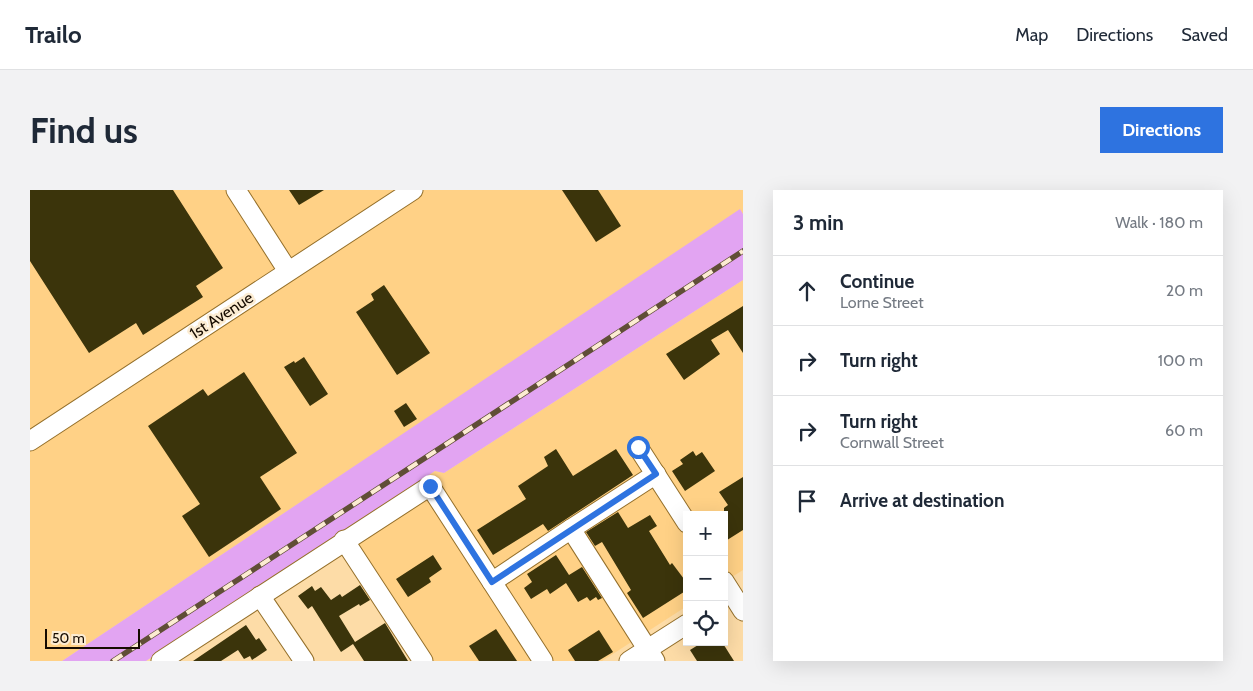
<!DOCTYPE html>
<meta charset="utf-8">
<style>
body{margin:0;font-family:Cabin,sans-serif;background:#f2f2f3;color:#1f2937}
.controls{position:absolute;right:15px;bottom:15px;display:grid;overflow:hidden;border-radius:0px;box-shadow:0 5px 20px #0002}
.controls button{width:45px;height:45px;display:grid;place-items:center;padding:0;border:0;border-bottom:1px solid #e0e1e3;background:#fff;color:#1f2937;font:25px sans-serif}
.scale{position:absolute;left:15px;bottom:12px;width:95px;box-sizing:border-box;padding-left:5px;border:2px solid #160b00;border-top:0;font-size:14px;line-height:18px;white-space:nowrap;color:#160b00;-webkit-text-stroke:4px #fcecd2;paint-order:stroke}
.stop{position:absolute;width:15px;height:15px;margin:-11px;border:4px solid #2e73e0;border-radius:50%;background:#fff}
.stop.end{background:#2e73e0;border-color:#fff;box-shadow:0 1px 5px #0008}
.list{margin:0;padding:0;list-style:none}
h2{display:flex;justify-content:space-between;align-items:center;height:65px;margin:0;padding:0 20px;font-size:21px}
h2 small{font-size:16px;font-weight:400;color:#747a83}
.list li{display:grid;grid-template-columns:32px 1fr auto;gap:15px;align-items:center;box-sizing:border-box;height:70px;padding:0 20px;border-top:1px solid #e0e1e3}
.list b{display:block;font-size:19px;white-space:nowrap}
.list p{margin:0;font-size:16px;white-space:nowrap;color:#747a83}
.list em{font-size:16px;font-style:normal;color:#747a83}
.icon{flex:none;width:28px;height:28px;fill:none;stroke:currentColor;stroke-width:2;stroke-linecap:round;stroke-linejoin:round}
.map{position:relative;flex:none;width:713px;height:471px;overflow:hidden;border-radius:0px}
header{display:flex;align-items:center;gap:30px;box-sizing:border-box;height:70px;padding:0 25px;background:#fff;border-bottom:1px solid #e0e1e3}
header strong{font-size:24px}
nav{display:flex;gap:28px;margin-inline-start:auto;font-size:18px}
.intro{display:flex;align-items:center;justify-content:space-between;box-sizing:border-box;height:120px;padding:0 30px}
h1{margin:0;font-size:35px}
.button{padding:12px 22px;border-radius:0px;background:#2e73e0;color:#fff;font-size:18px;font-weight:700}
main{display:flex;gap:30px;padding:0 30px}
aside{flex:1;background:#fff;border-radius:0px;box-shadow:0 5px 20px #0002}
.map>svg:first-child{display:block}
.built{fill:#ffd186}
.green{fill:#e2a4f2}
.building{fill:#3b340b}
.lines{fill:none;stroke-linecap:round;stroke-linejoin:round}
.minor-casing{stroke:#95702b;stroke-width:21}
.minor{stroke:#fff;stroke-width:19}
.rail-casing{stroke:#604e36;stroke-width:5.5}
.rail{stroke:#fcecd2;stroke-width:4;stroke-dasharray:11;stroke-linecap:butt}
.route{stroke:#2e73e0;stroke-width:6}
.labels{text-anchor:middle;stroke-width:5;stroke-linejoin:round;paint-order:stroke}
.street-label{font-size:16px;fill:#160b00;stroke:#fcecd2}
</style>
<header>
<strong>Trailo</strong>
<nav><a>Map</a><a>Directions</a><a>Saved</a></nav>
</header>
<div class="intro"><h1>Find us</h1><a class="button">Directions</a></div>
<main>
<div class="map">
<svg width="713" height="471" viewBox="0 0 713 471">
<rect width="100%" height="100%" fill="#fddca7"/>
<g class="built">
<path d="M 0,0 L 713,0 L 713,24 L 710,20 L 32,471 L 0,471 Z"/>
<path d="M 713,90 L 713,380 L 694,392 L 694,325 L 657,325 L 657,416 L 572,471 L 402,471 L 317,339 L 405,281 L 414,283 Z"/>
</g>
<path class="green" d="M 710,19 L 713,24 L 713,90 L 414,283 L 405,281 L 116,471 L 32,471 Z"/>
<g class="building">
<path d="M 0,0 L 143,0 L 193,78 L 166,96 L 173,107 L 113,145 L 106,133 L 59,163 L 0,71 Z"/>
<path d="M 259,0 L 294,0 L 269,15 Z"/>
<path d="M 532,0 L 568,0 L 591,36 L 566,52 Z"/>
<path d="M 354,95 L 400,163 L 367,185 L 326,122 L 344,110 L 341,104 Z"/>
<path d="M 713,116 L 713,163 L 698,140 L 681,150 L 690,164 L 654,190 L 636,164 Z"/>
<path d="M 274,167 L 298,204 L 280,216 L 254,177 L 264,171 L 265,173 Z"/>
<path d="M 214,182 L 267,263 L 230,287 L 251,319 L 179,367 L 152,326 L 170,314 L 118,236 L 173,199 L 178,206 Z"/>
<path d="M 376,213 L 387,229 L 374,237 L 364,221 Z"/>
<path d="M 526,259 L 543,286 L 586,259 L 603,285 L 518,341 L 513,334 L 463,365 L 447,340 L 496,309 L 488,296 L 518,276 L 514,267 Z"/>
<path d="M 663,261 L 666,266 L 672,262 L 685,281 L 655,301 L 642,281 L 653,274 L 650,270 Z"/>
<path d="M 713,287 L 713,340 L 694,352 L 694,318 L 698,315 L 689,302 Z"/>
<path d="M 588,322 L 598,338 L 620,325 L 627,336 L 619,341 L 640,375 L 642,373 L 657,393 L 657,400 L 613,428 L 597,403 L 601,400 L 572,352 L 565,356 L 556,342 Z"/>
<path d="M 403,365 L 412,379 L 399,388 L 401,392 L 378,407 L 366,389 Z"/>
<path d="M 526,365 L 539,385 L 552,377 L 572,408 L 568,410 L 566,407 L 560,411 L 557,407 L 548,412 L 536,393 L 520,404 L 517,399 L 501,409 L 494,398 L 502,392 L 497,384 Z"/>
<path d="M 330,395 L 340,410 L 330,416 L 329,414 L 309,426 L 325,452 L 355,433 L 378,471 L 334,471 L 323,454 L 311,462 L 282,416 L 278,419 L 268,406 L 282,396 L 285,401 L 291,397 L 301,410 L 310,404 L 312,407 Z"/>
<path d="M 216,435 L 226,450 L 229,448 L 237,460 L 222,470 L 220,466 L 214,469 L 208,460 L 191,471 L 163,471 Z"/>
<path d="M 466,439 L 487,471 L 449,471 L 439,456 Z"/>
<path d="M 569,440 L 583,462 L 568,471 L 545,471 L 538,460 Z"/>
<path d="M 673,452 L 692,452 L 704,471 L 667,471 L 660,460 Z"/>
</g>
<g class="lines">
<defs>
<g id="minor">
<path d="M 206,0 L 258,81"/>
<path d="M 0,251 L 383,0"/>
<path d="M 608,257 L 657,333"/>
<path d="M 314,350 L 393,471"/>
<path d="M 694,391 L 713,421"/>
<path d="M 462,392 L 541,339"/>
<path d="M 230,406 L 274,471"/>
<path d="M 131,471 L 400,296 L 513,471"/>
<path d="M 599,471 L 657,434"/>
<path d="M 625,471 L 541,339 L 626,284"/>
</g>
</defs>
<use href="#minor" class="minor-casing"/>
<use href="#minor" class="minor"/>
<defs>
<path id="rail" d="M 83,471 L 713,61"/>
</defs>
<use href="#rail" class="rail-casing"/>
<use href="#rail" class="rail"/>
</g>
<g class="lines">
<path class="route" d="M 400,296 L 462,392 L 626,284 L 608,257"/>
</g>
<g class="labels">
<g class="street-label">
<text transform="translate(191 125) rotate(-33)" y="6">1st Avenue</text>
</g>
</g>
</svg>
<div class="controls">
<button>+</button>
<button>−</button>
<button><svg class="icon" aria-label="locate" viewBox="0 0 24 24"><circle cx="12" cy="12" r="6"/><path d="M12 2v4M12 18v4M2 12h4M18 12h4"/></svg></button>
</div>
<div class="scale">50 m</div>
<div class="stop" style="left:608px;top:257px"></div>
<div class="stop end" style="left:400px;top:296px"></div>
</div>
<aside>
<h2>3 min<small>Walk · 180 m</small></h2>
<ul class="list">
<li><svg class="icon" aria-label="ahead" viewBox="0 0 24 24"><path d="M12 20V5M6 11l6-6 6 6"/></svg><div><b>Continue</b><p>Lorne Street</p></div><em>20 m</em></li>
<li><svg class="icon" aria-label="right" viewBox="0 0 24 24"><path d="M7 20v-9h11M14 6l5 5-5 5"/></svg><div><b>Turn right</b></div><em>100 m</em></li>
<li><svg class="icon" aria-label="right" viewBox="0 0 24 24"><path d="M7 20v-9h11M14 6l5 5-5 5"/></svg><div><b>Turn right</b><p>Cornwall Street</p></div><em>60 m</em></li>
<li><svg class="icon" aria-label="arrive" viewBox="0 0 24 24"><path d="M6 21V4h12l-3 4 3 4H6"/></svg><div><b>Arrive at destination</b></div></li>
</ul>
</aside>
</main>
